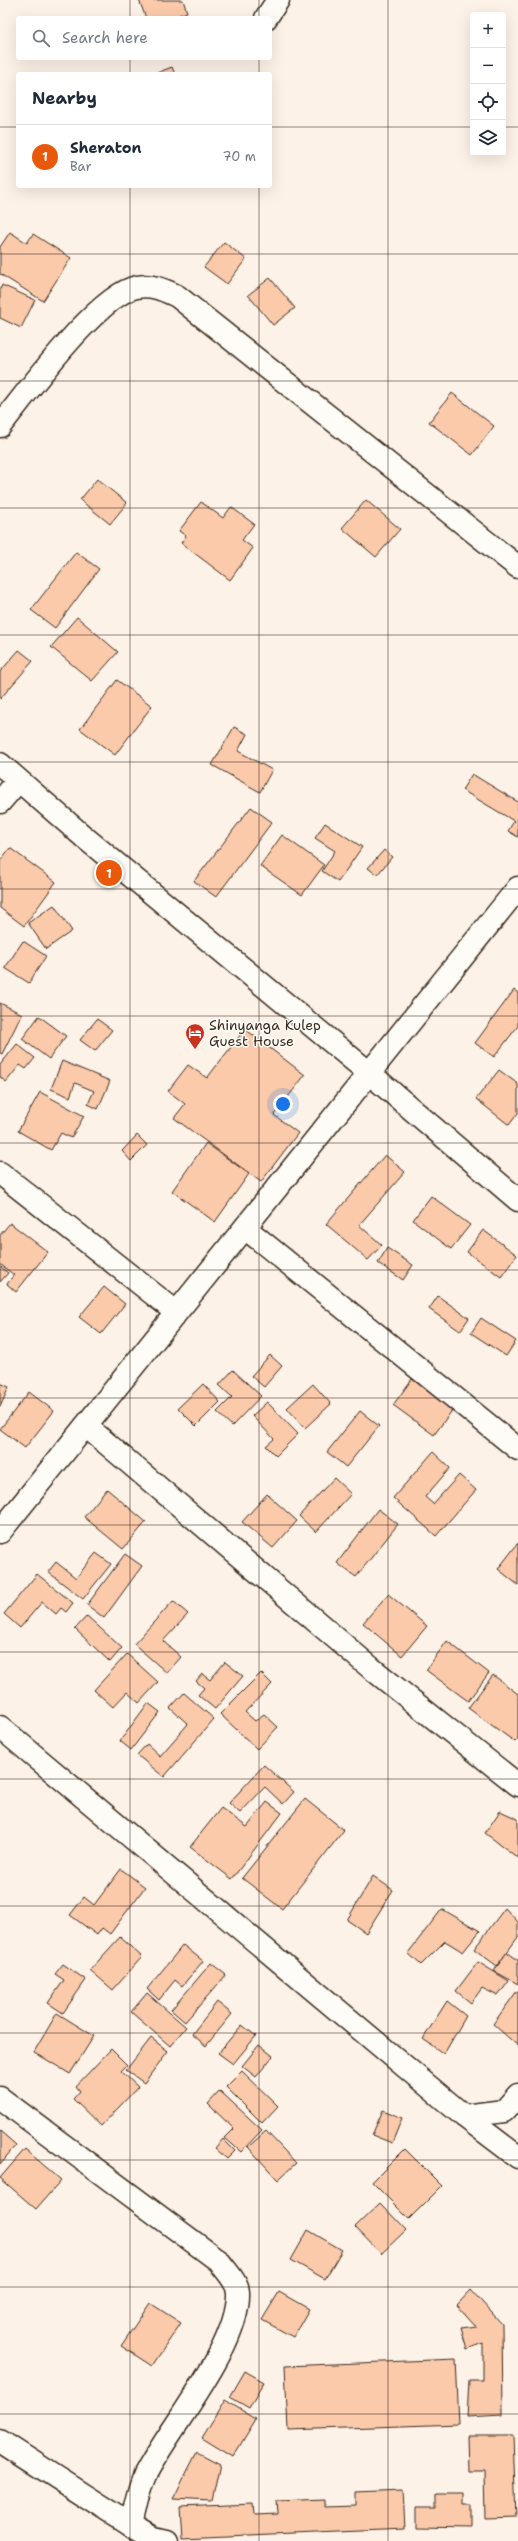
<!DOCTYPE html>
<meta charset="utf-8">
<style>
body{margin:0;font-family:"Shantell Sans",sans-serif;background:#f2f2f3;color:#1f2937}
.controls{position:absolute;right:12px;top:12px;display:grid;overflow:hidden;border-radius:4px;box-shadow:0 4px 16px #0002}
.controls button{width:36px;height:36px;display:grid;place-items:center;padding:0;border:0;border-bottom:1px solid #e0e1e3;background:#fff;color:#1f2937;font:20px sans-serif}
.you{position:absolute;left:283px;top:1104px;width:14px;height:14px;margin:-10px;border:3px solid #fff;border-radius:50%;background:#1a73e8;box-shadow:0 0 0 6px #1a73e833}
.badge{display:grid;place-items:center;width:26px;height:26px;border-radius:50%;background:#ea580c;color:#fff;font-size:13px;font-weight:700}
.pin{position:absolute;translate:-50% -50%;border:2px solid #fff;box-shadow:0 1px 4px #0006}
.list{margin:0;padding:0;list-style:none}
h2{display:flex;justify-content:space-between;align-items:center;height:52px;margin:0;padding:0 16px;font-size:17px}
h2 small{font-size:13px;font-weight:400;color:#747a83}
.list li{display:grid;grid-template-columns:26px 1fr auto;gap:12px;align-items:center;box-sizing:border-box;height:64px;padding:0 16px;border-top:1px solid #e0e1e3}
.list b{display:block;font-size:15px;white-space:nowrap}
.list p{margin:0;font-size:13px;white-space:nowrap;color:#747a83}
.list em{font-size:13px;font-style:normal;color:#747a83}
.icon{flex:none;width:22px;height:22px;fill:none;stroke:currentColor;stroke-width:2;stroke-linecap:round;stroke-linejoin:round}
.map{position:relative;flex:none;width:518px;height:2541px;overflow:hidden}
.search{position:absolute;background:#fff;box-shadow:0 4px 16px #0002;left:16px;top:16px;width:256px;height:44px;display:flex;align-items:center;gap:10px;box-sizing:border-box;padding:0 14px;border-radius:4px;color:#747a83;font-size:15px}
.panel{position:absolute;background:#fff;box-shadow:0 4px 16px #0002;left:16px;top:72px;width:256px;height:116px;border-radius:4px}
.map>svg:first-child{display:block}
.building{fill:#fbcaab;stroke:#3b2a1e}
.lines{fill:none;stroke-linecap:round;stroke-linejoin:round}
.minor-casing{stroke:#3b2a1e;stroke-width:25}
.minor{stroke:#fdfcf7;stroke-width:22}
.grid{fill:none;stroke:#3b2a1e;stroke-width:1;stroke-opacity:0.55}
.labels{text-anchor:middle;stroke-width:3;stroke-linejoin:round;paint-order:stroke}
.poi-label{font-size:14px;fill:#3b2a1e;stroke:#fdfcf7;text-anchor:start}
</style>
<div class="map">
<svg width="518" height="2541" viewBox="0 0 518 2541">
<rect width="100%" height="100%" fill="#fdf2e8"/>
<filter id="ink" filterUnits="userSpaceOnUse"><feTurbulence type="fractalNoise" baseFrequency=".025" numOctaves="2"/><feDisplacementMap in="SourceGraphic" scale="8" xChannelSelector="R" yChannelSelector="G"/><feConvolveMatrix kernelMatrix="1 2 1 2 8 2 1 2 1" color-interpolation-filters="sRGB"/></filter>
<g filter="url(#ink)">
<g class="building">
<path d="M 139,0 L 183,0 L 187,12 L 171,18 L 146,18 Z"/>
<path d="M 172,67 L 175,74 L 154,74 Z"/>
<path d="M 10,232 L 27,243 L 33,234 L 71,258 L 43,301 L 0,274 L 0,247 Z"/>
<path d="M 224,242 L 246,259 L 227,284 L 204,267 Z"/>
<path d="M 270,278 L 295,308 L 273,325 L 248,295 Z"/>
<path d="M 2,285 L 35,300 L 21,328 L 0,318 L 0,290 Z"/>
<path d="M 452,393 L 494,426 L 472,455 L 429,422 Z"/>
<path d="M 97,479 L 127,503 L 110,524 L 80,500 Z"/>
<path d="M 366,500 L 400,529 L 376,557 L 342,528 Z"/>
<path d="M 201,502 L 223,518 L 231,507 L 254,524 L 242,540 L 253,548 L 230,580 L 181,543 L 186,536 L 179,531 Z"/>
<path d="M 76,552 L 99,569 L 55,628 L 31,610 Z"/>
<path d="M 77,617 L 118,652 L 92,681 L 51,647 Z"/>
<path d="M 19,650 L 33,661 L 0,699 L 0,672 Z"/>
<path d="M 117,680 L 152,706 L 115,755 L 80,729 Z"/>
<path d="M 234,727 L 247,734 L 238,751 L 272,770 L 260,792 L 212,765 Z"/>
<path d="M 472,774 L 518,802 L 518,837 L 508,831 L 514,821 L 462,790 Z"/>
<path d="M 251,807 L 272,822 L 216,897 L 194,881 Z"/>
<path d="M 325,823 L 362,847 L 338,882 L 322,871 L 335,851 L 315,838 Z"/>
<path d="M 282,835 L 324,865 L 302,895 L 260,866 Z"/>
<path d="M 10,848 L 56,882 L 24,926 L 0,908 L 0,861 Z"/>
<path d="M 384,850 L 392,857 L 377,875 L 368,868 Z"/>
<path d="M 54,905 L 72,931 L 46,949 L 28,923 Z"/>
<path d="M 23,941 L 46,956 L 29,983 L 5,968 Z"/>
<path d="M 514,990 L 518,993 L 518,1026 L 494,1057 L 475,1043 Z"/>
<path d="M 0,1003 L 22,1014 L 2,1054 L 0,1053 Z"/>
<path d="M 39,1016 L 66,1036 L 49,1059 L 22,1039 Z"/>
<path d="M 97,1019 L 112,1030 L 95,1051 L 80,1040 Z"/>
<path d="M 245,1029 L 305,1075 L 274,1115 L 298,1133 L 261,1182 L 174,1118 L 185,1104 L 168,1091 L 188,1065 L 207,1078 Z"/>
<path d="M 17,1044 L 35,1058 L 26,1069 L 20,1065 L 6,1082 L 0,1077 L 0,1065 Z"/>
<path d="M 62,1061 L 110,1081 L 98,1109 L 88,1104 L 94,1091 L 75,1083 L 70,1097 L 51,1089 Z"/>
<path d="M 499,1070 L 518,1084 L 518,1113 L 509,1125 L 476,1099 Z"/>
<path d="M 40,1092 L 84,1116 L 71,1138 L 61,1133 L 51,1150 L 18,1131 Z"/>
<path d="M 137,1135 L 147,1145 L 131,1161 L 122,1151 Z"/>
<path d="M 206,1143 L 249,1174 L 215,1222 L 172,1191 Z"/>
<path d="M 385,1155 L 405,1172 L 359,1225 L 382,1245 L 368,1260 L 326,1224 Z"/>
<path d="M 431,1196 L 470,1225 L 451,1249 L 413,1220 Z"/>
<path d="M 10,1223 L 48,1252 L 16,1292 L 7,1284 L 14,1275 L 0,1264 L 0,1235 Z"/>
<path d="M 483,1230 L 517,1255 L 501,1277 L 467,1252 Z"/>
<path d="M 387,1248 L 413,1265 L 403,1280 L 378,1263 Z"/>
<path d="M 0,1266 L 8,1273 L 0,1282 Z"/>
<path d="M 104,1287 L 125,1304 L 101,1334 L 79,1317 Z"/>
<path d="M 438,1296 L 469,1318 L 460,1331 L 429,1309 Z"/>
<path d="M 481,1318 L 516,1341 L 506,1356 L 471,1333 Z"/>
<path d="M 270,1355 L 282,1366 L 264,1387 L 251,1376 Z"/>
<path d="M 233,1370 L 261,1396 L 232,1426 L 217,1412 L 232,1397 L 219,1385 Z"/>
<path d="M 412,1379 L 453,1409 L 434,1435 L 393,1405 Z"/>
<path d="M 0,1383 L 9,1387 L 0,1407 Z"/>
<path d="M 203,1384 L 220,1402 L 196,1426 L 178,1408 Z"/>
<path d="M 313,1384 L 331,1404 L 305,1428 L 287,1408 Z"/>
<path d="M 29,1392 L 54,1411 L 25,1448 L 0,1429 Z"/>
<path d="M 267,1402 L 298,1434 L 276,1456 L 266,1446 L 274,1439 L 252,1416 Z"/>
<path d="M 360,1411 L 379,1426 L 346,1467 L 327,1452 Z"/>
<path d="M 433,1452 L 450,1468 L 425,1497 L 433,1504 L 459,1475 L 476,1490 L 436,1536 L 393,1498 Z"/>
<path d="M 334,1478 L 351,1494 L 316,1532 L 299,1516 Z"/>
<path d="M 107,1489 L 146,1522 L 123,1549 L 84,1517 Z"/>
<path d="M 267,1494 L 297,1521 L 273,1548 L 242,1522 Z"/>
<path d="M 378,1509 L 398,1524 L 356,1577 L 337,1563 Z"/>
<path d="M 518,1543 L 518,1585 L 498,1569 Z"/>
<path d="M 96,1553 L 111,1564 L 83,1599 L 48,1572 L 56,1562 L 76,1578 Z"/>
<path d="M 125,1554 L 142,1566 L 104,1618 L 87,1605 Z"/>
<path d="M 37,1574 L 73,1603 L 66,1612 L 61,1608 L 56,1614 L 42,1602 L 20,1628 L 4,1614 Z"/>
<path d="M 388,1594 L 427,1626 L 402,1656 L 363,1623 Z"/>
<path d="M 173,1601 L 188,1614 L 163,1641 L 181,1657 L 167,1673 L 134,1644 Z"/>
<path d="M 87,1616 L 122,1648 L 110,1662 L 75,1629 Z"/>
<path d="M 447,1641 L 489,1673 L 468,1701 L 426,1670 Z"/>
<path d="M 127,1654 L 158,1682 L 139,1703 L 127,1692 L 113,1707 L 94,1690 Z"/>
<path d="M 225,1662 L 243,1676 L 215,1709 L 198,1695 L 204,1688 L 196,1681 L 202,1674 L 210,1680 Z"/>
<path d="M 261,1673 L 272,1684 L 245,1712 L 255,1721 L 264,1714 L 278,1727 L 257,1749 L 220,1714 Z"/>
<path d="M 493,1675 L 518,1694 L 518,1739 L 515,1742 L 468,1708 Z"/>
<path d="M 184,1693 L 214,1719 L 164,1777 L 137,1755 L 147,1744 L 160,1756 L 188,1724 L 170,1708 Z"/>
<path d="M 148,1703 L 160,1712 L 131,1750 L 120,1741 Z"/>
<path d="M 264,1765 L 294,1792 L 283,1804 L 265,1787 L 240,1813 L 229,1803 Z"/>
<path d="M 305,1799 L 344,1830 L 282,1909 L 242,1878 Z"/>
<path d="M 267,1802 L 282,1813 L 232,1879 L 190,1847 L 221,1808 L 247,1827 Z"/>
<path d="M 500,1811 L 518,1819 L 518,1858 L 485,1833 Z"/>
<path d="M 121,1869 L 145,1887 L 110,1934 L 102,1928 L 97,1935 L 70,1915 L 84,1897 L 94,1905 Z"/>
<path d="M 373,1876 L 393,1890 L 366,1933 L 347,1920 Z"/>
<path d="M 505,1908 L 518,1922 L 518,1937 L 497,1966 L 474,1949 Z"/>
<path d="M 442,1909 L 480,1931 L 463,1952 L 445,1941 L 421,1965 L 408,1953 Z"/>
<path d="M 120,1937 L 142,1957 L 113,1990 L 90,1970 Z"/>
<path d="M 183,1945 L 203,1961 L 182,1986 L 175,1980 L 159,2000 L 147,1989 Z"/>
<path d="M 507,1952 L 518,1960 L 518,1984 L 494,1971 Z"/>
<path d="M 478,1962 L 509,1981 L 498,1996 L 482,1988 L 471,2003 L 456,1991 Z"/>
<path d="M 211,1963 L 226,1975 L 185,2022 L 171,2010 Z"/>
<path d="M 63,1964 L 86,1980 L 63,2013 L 48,2003 L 64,1980 L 55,1974 Z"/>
<path d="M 517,1991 L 518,1991 L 518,2046 L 493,2024 Z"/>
<path d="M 147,1993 L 186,2027 L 170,2046 L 131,2012 Z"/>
<path d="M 447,2001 L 466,2016 L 444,2054 L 423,2039 Z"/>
<path d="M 217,2002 L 232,2014 L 206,2046 L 192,2034 Z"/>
<path d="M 57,2013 L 94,2036 L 70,2074 L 34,2052 Z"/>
<path d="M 242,2025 L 256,2036 L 233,2064 L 218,2053 Z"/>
<path d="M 151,2038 L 168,2051 L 144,2083 L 126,2070 Z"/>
<path d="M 259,2045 L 273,2056 L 256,2077 L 242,2066 Z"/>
<path d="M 111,2049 L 127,2065 L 121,2071 L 138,2087 L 101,2126 L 73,2099 L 80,2091 L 76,2086 Z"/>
<path d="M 242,2071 L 278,2106 L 262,2123 L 226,2087 Z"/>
<path d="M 220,2091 L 262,2130 L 241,2152 L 225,2138 L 234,2129 L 208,2104 Z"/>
<path d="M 383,2110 L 402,2118 L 392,2143 L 372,2135 Z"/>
<path d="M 0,2131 L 16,2145 L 0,2164 Z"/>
<path d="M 266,2131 L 296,2163 L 278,2180 L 248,2147 Z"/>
<path d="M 223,2139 L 235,2151 L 227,2159 L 215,2148 Z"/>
<path d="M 25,2149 L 61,2180 L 36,2209 L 0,2178 Z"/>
<path d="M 405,2149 L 442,2186 L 409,2219 L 372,2182 Z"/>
<path d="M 380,2203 L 406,2230 L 381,2254 L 355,2227 Z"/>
<path d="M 308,2230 L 342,2250 L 325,2279 L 291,2260 Z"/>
<path d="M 471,2290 L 502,2324 L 503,2415 L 467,2417 L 469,2380 L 483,2380 L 483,2343 L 467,2349 L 461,2328 L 476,2326 L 457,2305 Z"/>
<path d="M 279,2292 L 309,2309 L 293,2337 L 262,2320 Z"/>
<path d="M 150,2303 L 181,2323 L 152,2366 L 121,2346 Z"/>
<path d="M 456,2359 L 459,2424 L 288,2430 L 285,2366 Z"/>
<path d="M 245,2371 L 264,2382 L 249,2408 L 230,2397 Z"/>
<path d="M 225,2400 L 256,2419 L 233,2457 L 202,2438 Z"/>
<path d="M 467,2436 L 513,2436 L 516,2517 L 485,2518 L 484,2471 L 468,2471 Z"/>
<path d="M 197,2452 L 220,2464 L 212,2501 L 173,2499 Z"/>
<path d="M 403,2491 L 405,2528 L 182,2538 L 180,2507 L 253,2504 L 254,2515 L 279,2514 L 278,2501 L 324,2499 L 324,2507 L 355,2506 L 355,2493 Z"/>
<path d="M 437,2493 L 464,2493 L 464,2505 L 472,2505 L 472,2528 L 416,2527 L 416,2507 L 437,2507 Z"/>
</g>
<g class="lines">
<defs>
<g id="minor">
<path d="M 266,18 L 278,0"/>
<path d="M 0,426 C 27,393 98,294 137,287 C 152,284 164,290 177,296 L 518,567"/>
<path d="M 0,764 L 84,837 L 368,1072 L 518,1200"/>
<path d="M 0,802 L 18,781"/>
<path d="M 0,1173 L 176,1312"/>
<path d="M 245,1228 L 518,1449"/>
<path d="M 86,1426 L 371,1668 L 518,1785"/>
<path d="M 0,1532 L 518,888"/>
<path d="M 0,1727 L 464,2116 L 518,2157"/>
<path d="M 0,2098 L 219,2261 C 225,2270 237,2281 238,2292 C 240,2346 170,2426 145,2475 C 138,2490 135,2509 131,2525"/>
<path d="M 464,2116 L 504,2111 L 518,2095"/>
<path d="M 0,2441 L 131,2525 L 154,2538 L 167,2541"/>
</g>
</defs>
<use href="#minor" class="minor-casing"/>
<use href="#minor" class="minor"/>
</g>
</g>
<path class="grid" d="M 130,0 L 130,18M 259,0 L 259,18M 388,0 L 388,2541M 130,58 L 130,74M 259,58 L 259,74M 0,127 L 18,127M 270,127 L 473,127M 503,127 L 518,127M 130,186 L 130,2541M 259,186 L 259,2541M 0,254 L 518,254M 0,381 L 518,381M 0,508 L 518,508M 0,635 L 518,635M 0,762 L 518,762M 0,889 L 518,889M 0,1016 L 518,1016M 0,1143 L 518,1143M 0,1270 L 518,1270M 0,1398 L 518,1398M 0,1525 L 518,1525M 0,1652 L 518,1652M 0,1779 L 518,1779M 0,1906 L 518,1906M 0,2033 L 518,2033M 0,2160 L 518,2160M 0,2287 L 518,2287M 0,2414 L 518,2414"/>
<defs>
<symbol id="hotel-pin" viewBox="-11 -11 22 30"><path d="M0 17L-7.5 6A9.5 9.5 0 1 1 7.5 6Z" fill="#c8321e" stroke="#fdfcf7"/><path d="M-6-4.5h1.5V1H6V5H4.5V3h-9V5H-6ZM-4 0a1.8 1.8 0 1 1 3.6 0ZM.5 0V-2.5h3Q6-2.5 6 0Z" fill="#fff"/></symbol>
</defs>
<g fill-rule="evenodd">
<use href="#hotel-pin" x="184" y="1022" width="22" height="30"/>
</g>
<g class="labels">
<g class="poi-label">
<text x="209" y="1030">Shinyanga Kulep<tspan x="209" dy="16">Guest House</tspan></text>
</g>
</g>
</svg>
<div class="controls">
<button>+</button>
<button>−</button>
<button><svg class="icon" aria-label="locate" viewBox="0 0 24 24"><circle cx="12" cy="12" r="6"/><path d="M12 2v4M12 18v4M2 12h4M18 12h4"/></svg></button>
<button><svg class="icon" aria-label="layers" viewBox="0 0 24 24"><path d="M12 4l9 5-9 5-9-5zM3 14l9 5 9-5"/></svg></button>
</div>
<div class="you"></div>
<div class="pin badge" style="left:109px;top:873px">1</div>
<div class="search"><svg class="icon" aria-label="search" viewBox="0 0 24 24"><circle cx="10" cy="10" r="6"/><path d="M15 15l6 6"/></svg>Search here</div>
<section class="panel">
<h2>Nearby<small></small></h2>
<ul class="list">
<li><span class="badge">1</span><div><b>Sheraton</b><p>Bar</p></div><em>70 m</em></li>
</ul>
</section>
</div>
